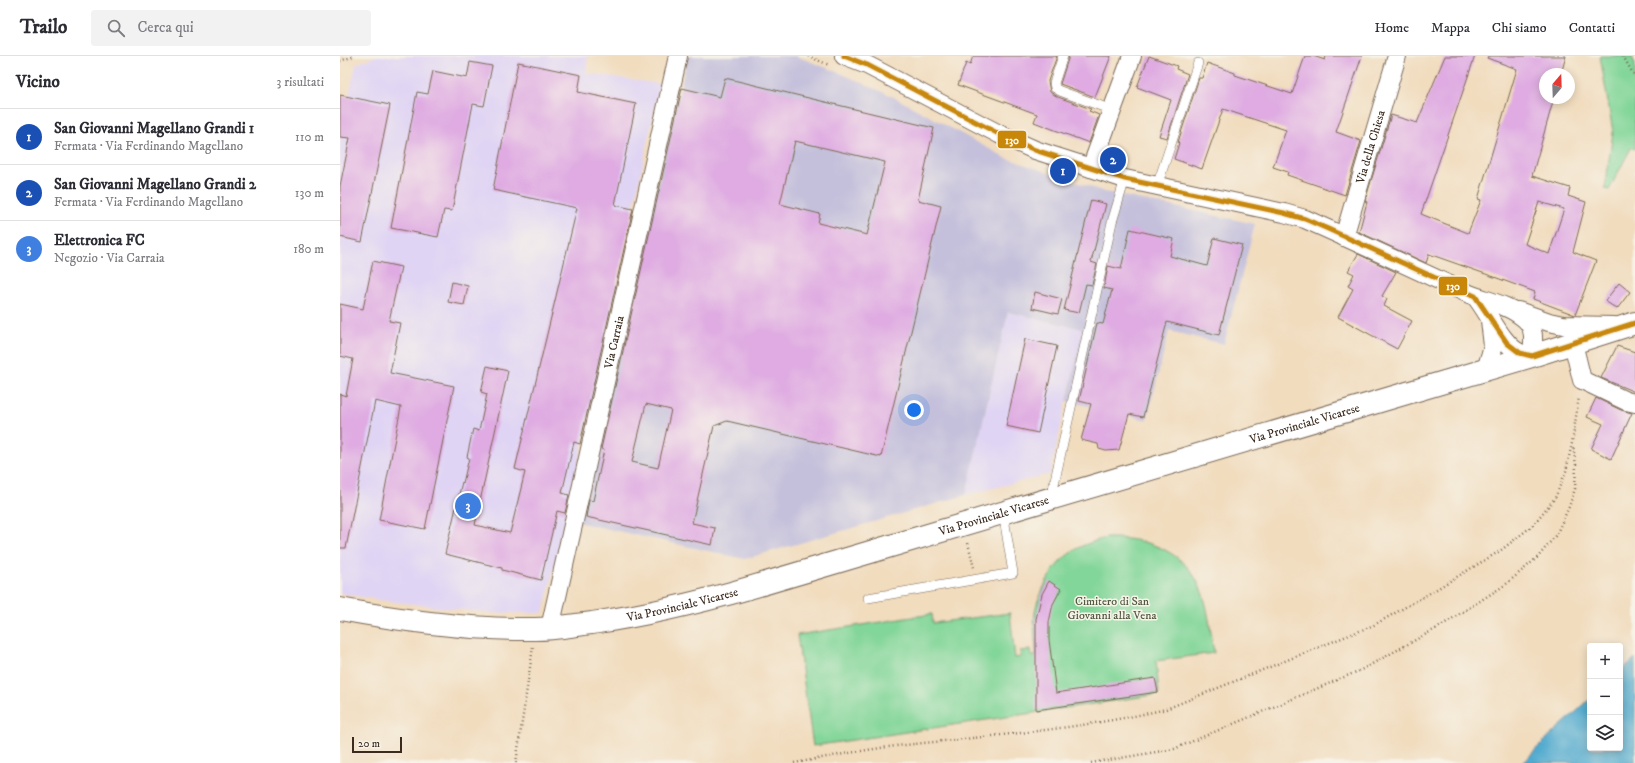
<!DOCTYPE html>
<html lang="it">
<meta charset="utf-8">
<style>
body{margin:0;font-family:"IM FELL DW Pica",serif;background:#f2f2f3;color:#2b2b33}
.controls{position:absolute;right:12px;bottom:12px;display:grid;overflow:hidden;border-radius:4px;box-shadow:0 2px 10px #0003}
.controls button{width:36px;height:36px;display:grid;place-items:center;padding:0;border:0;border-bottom:1px solid #e1e1e2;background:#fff;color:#2b2b33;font:20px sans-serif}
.compass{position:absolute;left:1199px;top:12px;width:36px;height:36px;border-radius:50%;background:#fff;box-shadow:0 2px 10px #0003;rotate:19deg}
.scale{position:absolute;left:12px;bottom:10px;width:50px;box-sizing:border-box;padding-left:4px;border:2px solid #3b2a1e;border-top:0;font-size:11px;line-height:14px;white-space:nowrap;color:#3b2a1e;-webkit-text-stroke:3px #f7f3e8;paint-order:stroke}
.you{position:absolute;left:574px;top:354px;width:14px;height:14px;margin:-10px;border:3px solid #fff;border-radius:50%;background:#1a73e8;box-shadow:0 0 0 6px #1a73e833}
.badge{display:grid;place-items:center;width:26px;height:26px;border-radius:50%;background:#db2777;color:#fff;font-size:13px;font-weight:700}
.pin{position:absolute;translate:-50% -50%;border:2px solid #fff;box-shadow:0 1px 4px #0006}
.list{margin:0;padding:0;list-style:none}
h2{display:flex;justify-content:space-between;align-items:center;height:52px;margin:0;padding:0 16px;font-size:17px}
h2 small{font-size:13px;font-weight:400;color:#7c7c81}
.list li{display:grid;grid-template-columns:26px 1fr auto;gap:12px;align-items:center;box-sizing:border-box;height:56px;padding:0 16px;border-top:1px solid #e1e1e2}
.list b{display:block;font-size:15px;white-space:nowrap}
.list p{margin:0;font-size:13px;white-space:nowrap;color:#7c7c81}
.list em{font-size:13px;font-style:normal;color:#7c7c81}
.icon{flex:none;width:22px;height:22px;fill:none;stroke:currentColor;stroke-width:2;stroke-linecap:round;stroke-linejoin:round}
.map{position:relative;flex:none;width:1295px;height:707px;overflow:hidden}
header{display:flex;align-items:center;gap:24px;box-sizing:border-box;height:56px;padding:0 20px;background:#fff;border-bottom:1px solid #e1e1e2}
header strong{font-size:19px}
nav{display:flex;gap:22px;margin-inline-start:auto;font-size:14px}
.search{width:280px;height:36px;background:#f2f2f3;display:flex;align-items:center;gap:10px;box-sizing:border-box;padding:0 14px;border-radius:4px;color:#7c7c81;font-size:15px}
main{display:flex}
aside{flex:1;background:#fff}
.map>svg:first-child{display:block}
.built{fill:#e0d4f4}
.industrial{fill:#c4c0db}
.green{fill:#82d699;stroke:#5e805c}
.water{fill:#51aacf;stroke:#466a76}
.building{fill:#dfabe2;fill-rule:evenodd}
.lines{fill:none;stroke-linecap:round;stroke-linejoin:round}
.service-casing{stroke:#7b6856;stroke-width:10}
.minor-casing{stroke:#7b6856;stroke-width:20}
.secondary-casing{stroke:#7b6856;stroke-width:24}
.path{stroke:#7b6856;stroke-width:2.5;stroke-dasharray:1 3;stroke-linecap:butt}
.service{stroke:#fff;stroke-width:9}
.minor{stroke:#fff;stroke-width:18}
.secondary{stroke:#fff;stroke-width:22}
.bus-1-casing{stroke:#f7f3e8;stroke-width:8}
.bus-1{stroke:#c88708;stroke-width:5}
.labels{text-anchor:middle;stroke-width:3;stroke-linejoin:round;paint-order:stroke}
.street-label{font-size:12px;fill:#3b2a1e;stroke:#f7f3e8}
.park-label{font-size:12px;fill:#4d553d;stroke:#f7f3e8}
.line-badge{stroke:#f7f3e8;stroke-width:1.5}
.badge-label{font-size:11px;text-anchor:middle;font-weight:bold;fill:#fff}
</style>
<header>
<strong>Trailo</strong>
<div class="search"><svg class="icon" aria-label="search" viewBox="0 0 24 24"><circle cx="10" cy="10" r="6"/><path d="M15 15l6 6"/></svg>Cerca qui</div>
<nav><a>Home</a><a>Mappa</a><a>Chi siamo</a><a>Contatti</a></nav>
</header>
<main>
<aside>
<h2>Vicino<small>3 risultati</small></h2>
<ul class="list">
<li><span class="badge" style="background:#1a4fb4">1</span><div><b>San Giovanni Magellano Grandi 1</b><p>Fermata · Via Ferdinando Magellano</p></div><em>110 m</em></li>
<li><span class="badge" style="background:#1a4fb4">2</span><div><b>San Giovanni Magellano Grandi 2</b><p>Fermata · Via Ferdinando Magellano</p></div><em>130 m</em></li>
<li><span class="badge" style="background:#3f7fe0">3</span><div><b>Elettronica FC</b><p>Negozio · Via Carraia</p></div><em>180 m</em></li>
</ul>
</aside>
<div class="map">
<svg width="1295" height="707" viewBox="0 0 1295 707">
<rect width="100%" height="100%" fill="#f7f3e8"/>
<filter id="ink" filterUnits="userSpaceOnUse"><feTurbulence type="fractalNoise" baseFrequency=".025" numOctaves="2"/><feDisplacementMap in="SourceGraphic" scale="8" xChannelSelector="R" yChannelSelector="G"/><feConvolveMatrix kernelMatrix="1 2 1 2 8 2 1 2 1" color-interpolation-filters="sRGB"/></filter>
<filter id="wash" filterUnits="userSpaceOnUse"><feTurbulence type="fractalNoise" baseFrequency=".012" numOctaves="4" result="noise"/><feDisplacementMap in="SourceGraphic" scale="16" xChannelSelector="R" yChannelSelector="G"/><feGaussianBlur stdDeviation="0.9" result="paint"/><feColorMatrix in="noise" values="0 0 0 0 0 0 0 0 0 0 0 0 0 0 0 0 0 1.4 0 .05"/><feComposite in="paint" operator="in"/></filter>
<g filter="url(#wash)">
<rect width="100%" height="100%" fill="#f1dcbe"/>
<g class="built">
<path d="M 36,0 L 248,0 L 246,17 L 320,28 L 225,469 L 203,557 L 152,557 L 107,552 L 39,544 L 0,537 L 0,81 L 16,8 Z"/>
<path d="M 668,256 L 743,273 L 710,418 L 626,439 Z"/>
</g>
<path class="industrial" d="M 348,0 L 456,0 L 500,17 L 554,41 L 666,102 L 765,136 L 915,168 L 884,288 L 829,275 L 807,364 L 727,345 L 743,273 L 668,256 L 626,439 L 405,503 L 237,466 Z"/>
<g class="green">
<path d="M 1260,0 L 1291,0 L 1295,7 L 1295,93 L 1291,92 L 1269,134 L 1265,133 L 1273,76 Z"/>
<path d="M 766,482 C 802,481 843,493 859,529 C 869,550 870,574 874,597 L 816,605 L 819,638 L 473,690 L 457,579 L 592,558 L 593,567 L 670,557 L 675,602 L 681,601 L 680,595 L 690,594 L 691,600 L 696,600 C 696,586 693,572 695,557 C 696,548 700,539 704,531 C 717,502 736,489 766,482 Z"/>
</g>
<path class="water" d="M 1295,602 L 1295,707 L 1183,707 L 1202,687 L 1250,643 L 1250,692 L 1280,692 L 1280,616 Z"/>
<g id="blocks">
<g class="building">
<path d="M 633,0 L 717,0 L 708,25 L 710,36 L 718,41 L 751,53 L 749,55 L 759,59 L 749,87 L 694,66 L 697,58 L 618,29 L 626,7 L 630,9 Z"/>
<path d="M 729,0 L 771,0 L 755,41 L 720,28 Z"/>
<path d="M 809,0 L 837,10 L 836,13 L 848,18 L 827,82 L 819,80 L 831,44 L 797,31 Z"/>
<path d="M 965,0 L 973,0 L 985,4 L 986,0 L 1022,0 L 996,76 L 1021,85 L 1005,139 L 947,119 L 948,116 L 933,111 L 946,74 L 883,53 L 862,113 L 834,103 L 839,87 L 838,86 L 859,22 L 862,22 L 867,7 L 895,17 L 895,19 L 952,38 Z"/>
<path d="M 1105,0 L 1135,0 L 1081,158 L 1128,177 L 1141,144 L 1138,143 L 1177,13 L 1147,2 L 1148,0 L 1226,0 L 1221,18 L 1205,18 L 1205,42 L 1214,42 L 1192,120 L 1230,132 L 1228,140 L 1246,146 L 1233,196 L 1256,205 L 1235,259 L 1193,243 L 1195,236 L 1157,222 L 1089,198 L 1086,207 L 1019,176 L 1027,146 L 1025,145 L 1051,59 L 1077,67 ZM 1199,146 L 1224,153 L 1209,198 L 1185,188 Z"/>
<path d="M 130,6 L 152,10 L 144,50 L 133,48 L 112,155 L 104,154 L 98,181 L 51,172 L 77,36 L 88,38 L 93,15 L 127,22 Z"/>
<path d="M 178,6 L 241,19 L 238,36 L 296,48 L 275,149 L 293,153 L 240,388 L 234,386 L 222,437 L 229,439 L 225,457 L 217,455 L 201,524 L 162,514 L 162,512 L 105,498 L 122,426 L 123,427 L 129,402 L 127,401 L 133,373 L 139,375 L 147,338 L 141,336 L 147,310 L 168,315 L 135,469 L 170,477 L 185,416 L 175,413 L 237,152 L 153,134 Z"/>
<path d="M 385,22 L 594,72 L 578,144 L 601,150 L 541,401 L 387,365 L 374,370 L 352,467 L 375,472 L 372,489 L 246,461 L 249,444 L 253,445 L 264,394 L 261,393 L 342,32 L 380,41 ZM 455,85 L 545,106 L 527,179 L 478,167 L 480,158 L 440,148 ZM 306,348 L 331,354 L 318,412 L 292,406 Z"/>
<path d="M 0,39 L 50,49 L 22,186 L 0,181 L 0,130 L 10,82 L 0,81 Z"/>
<path d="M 751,144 L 766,148 L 751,206 L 757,208 L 752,229 L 746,228 L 739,257 L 724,254 Z"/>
<path d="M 790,173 L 834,183 L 830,200 L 867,210 L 874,182 L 902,189 L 879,279 L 827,266 L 803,361 L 789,358 L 779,394 L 766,395 L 759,393 L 758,388 L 741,384 L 751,348 L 739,345 L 757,267 L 763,268 L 772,234 L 764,232 L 768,210 L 781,213 Z"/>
<path d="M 1018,198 L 1056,216 L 1042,240 L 1047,243 L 1044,250 L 1072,265 L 1057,293 L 998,261 L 1013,233 L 1008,230 L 1014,218 L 1008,215 Z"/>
<path d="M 33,205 L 61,211 L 49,265 L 60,267 L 50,317 L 114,330 L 85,473 L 39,464 L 61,351 L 35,345 L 6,492 L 0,492 L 0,338 L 6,340 L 13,303 L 0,300 L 0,248 L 23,253 Z"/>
<path d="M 112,226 L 128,230 L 124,249 L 108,246 Z"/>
<path d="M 1279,227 L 1290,236 L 1277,253 L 1265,245 Z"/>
<path d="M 695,236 L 722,243 L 718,258 L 692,252 Z"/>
<path d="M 685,283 L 717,290 L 698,377 L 666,370 Z"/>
<path d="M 1277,290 L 1295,296 L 1295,336 L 1261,322 Z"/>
<path d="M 1256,342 L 1281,354 L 1292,357 L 1271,403 L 1251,393 L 1263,368 L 1247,361 Z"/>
<path d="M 709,525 L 721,533 L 713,548 L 709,566 L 709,584 L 716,637 L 815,622 L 818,636 L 696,654 L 696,563 L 702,538 Z"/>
</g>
</g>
</g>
<g filter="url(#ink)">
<use href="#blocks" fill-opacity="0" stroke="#7b6856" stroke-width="1"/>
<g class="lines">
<defs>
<g id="service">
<path d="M 723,0 L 714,27 L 715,32 L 720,35 L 772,54"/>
<path d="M 817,130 L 858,7"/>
<path d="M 711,442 L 772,166 L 785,123"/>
<path d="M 528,542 L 673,517 L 663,456"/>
</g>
<g id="minor">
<path d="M 504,0 L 527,9 L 659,78 L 695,94 L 785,123 L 944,157 L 965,163 C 1019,187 1073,212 1127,237 C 1146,245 1168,248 1185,263 C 1196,273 1193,286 1192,300 C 1188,299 1184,298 1180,297 C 1162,289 1148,255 1135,240"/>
<path d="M 751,112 L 792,0"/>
<path id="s1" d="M 1004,181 L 1057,0"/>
<path d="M 1178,255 L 1209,266 L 1223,269 L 1274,270"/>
<path d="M 1233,287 L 1242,324 L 1286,345 L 1295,347"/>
<path d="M 1146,314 L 1153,290 L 1150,264"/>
<path id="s2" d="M 210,572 L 338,0"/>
</g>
<g id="secondary">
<path id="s3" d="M 0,553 C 64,565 130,574 195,573 C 214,573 234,569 252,567 C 306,559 357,547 409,532 L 1192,300 L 1295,267"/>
</g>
</defs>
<use href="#service" class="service-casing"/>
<use href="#minor" class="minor-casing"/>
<use href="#secondary" class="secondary-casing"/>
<g class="path">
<path d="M 468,0 L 489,9"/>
<path d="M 1283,0 L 1295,21"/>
<path d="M 0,5 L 14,0"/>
<path d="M 628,487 L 634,512"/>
<path d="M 176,707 L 193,591"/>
<path d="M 454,707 C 488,701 522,694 556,690 C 646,680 738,674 826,653 L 1034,569 L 1085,540 L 1160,495 L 1192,470 L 1215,442 L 1226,415 L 1232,387 L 1239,341"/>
<path d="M 751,707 L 834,693 L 1021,614 L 1099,571 L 1165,529 L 1198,501 L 1216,479 L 1229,451 L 1235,433 L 1236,409 L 1233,390"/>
</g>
<use href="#service" class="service"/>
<use href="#minor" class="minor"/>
<use href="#secondary" class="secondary"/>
<defs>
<path id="bus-1" d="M 504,0 L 527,9 L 659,78 L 695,94 L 785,123 L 944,157 L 965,163 L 988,173 L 1135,240 L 1167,287 L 1180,297 L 1192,300 L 1295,267"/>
</defs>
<use href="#bus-1" class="bus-1-casing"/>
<use href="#bus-1" class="bus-1"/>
</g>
</g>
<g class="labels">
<g class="street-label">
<text dy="4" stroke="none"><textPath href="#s1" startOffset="94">Via della Chiesa</textPath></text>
<text dy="4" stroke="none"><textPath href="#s2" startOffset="293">Via Carraia</textPath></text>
<text dy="4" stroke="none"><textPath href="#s3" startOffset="994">Via Provinciale Vicarese</textPath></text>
<text dy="4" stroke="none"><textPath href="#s3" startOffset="670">Via Provinciale Vicarese</textPath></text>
<text dy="4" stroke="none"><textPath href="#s3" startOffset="346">Via Provinciale Vicarese</textPath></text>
</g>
<g class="park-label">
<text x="772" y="549">Cimitero di San<tspan x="772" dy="14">Giovanni alla Vena</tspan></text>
</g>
</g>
<g class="line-badge">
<rect x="657" y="74" width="30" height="19" rx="4" fill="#c88708"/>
<rect x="1098" y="220" width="30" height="20" rx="4" fill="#c88708"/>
</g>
<g class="badge-label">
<text x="672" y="88">130</text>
<text x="1113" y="234">130</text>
</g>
</svg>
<div class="controls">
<button>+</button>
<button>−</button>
<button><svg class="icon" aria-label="layers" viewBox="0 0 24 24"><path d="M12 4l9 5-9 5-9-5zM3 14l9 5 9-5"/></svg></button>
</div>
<svg class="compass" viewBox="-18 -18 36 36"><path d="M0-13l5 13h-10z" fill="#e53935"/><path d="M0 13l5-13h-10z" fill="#7c7c81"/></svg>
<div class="scale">20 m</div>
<div class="you"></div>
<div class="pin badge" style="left:723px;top:115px;background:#1a4fb4">1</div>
<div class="pin badge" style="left:773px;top:104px;background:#1a4fb4">2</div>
<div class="pin badge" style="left:128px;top:450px;background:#3f7fe0">3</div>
</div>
</main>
